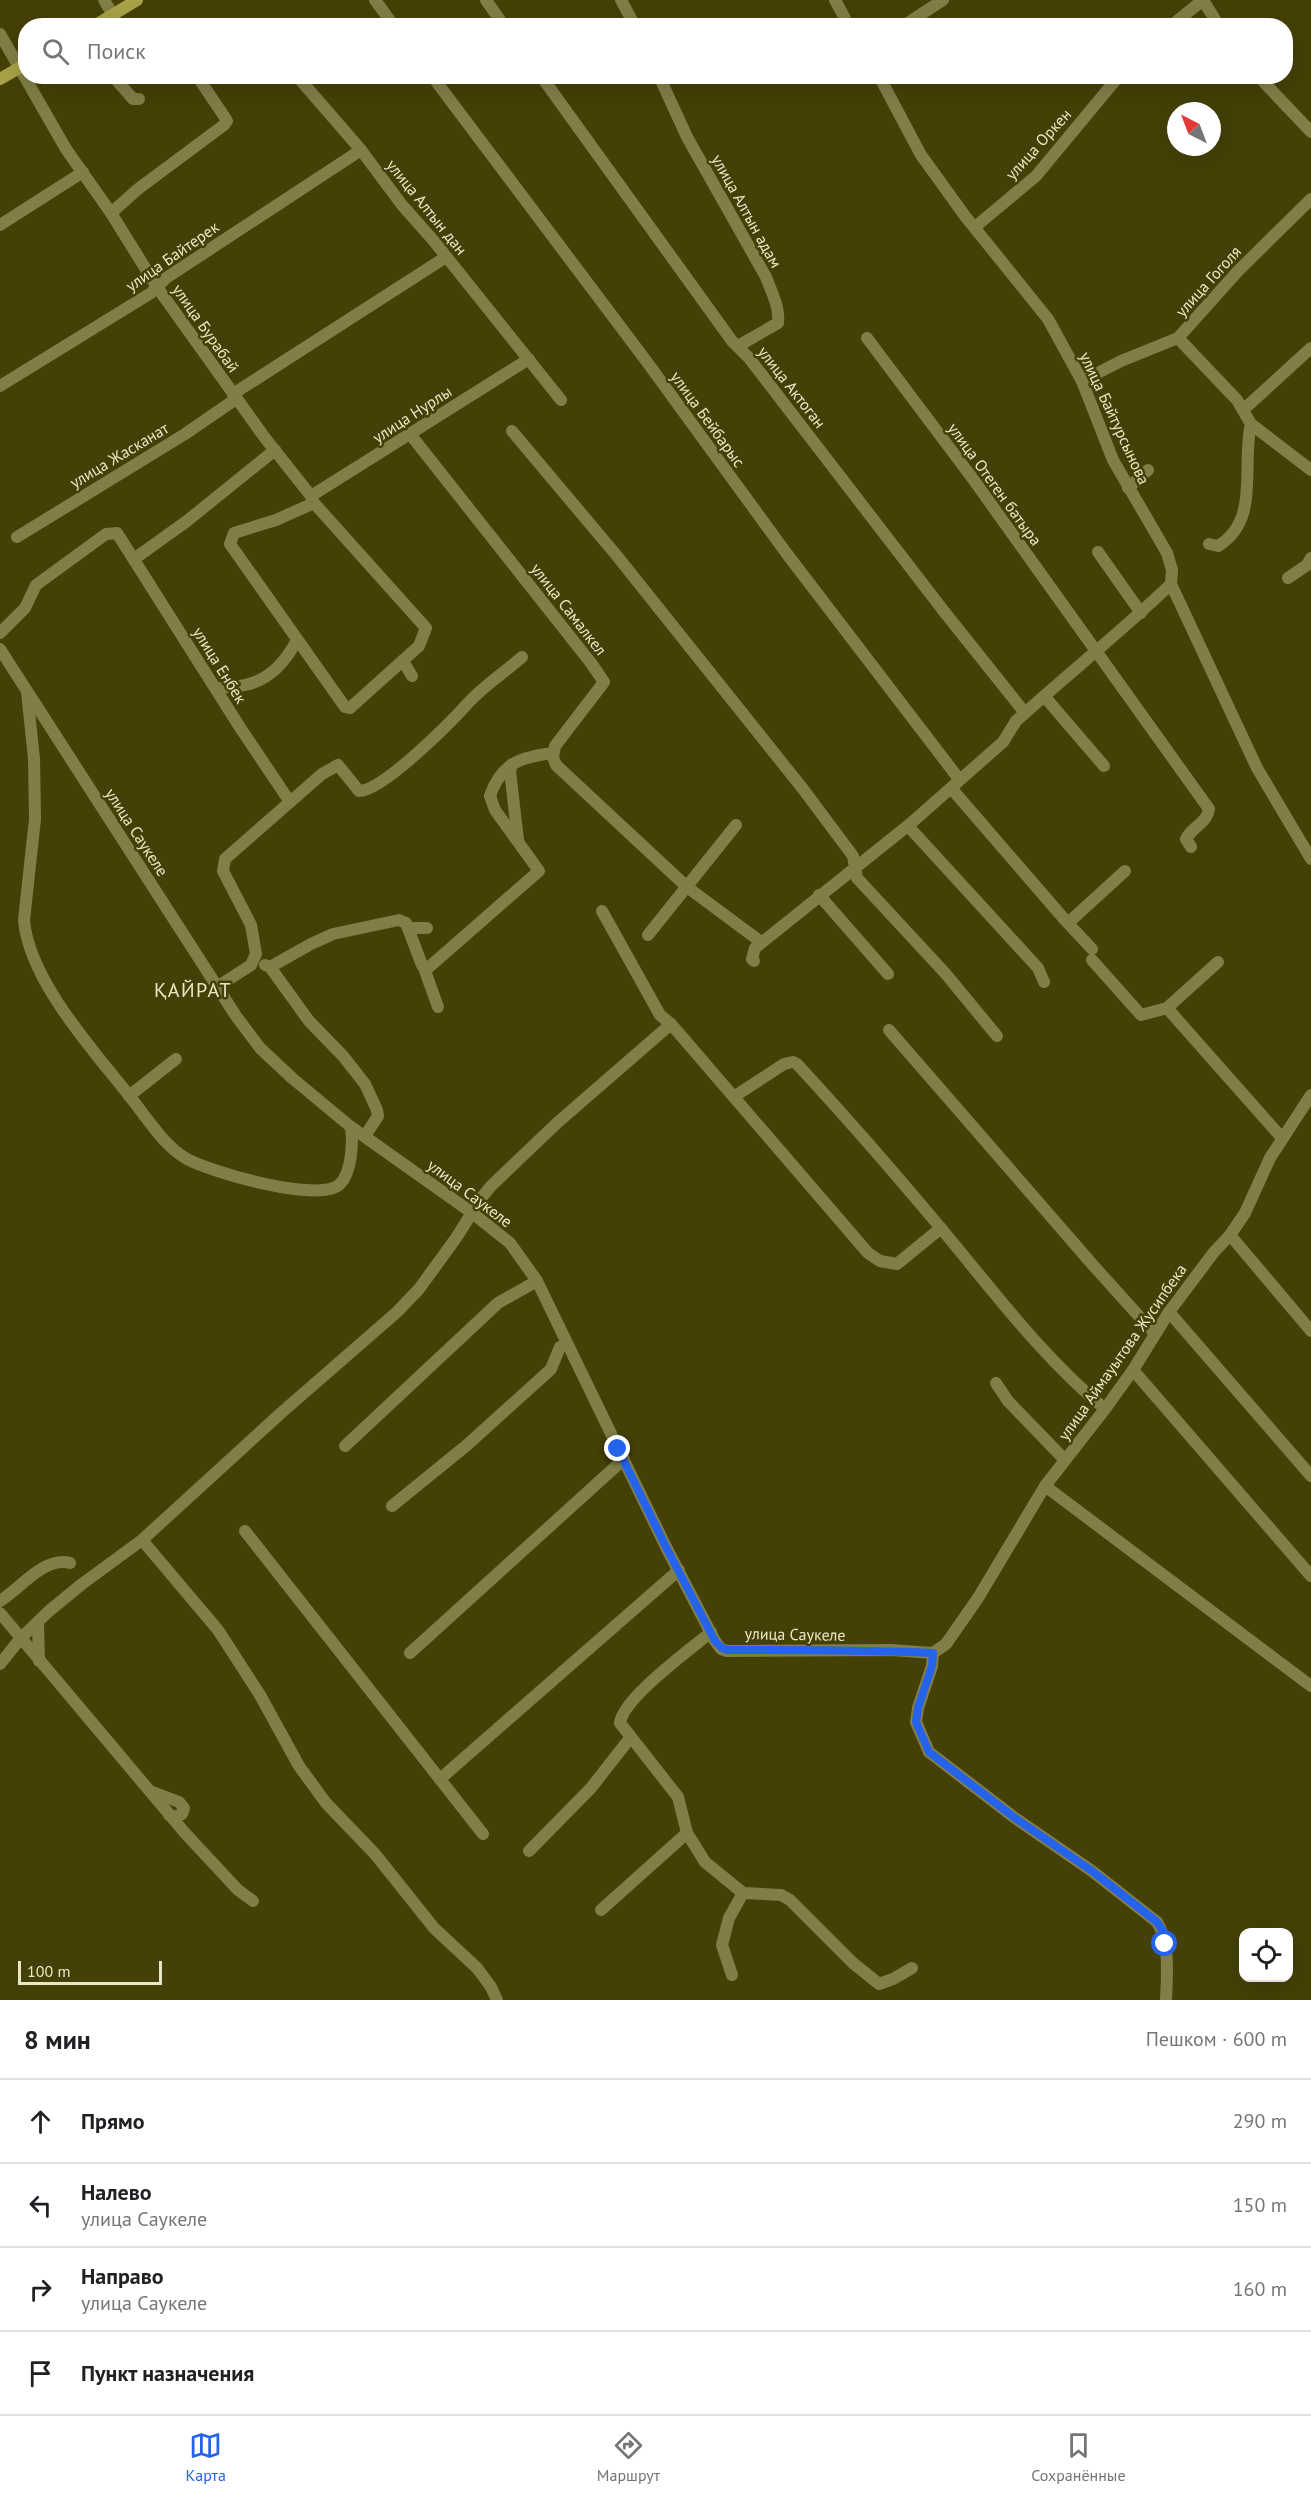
<!DOCTYPE html>
<html lang="ru">
<meta charset="utf-8">
<style>
body{margin:0;font-family:"PT Sans",sans-serif;background:#f2f2f2;color:#202124}
.controls{position:absolute;right:18px;bottom:18px;display:grid;overflow:hidden;border-radius:12px;box-shadow:0 6px 24px #0002}
.controls button{width:54px;height:54px;display:grid;place-items:center;padding:0;border:0;border-bottom:2px solid #e0e0e0;background:#fff;color:#202124;font:30px sans-serif}
.compass{position:absolute;left:1167px;top:102px;width:54px;height:54px;border-radius:50%;background:#fff;box-shadow:0 6px 24px #0002;rotate:318deg}
.scale{position:absolute;left:18px;bottom:15px;width:144px;box-sizing:border-box;padding-left:6px;border:3px solid #e9e8c5;border-top:0;font-size:16px;line-height:21px;white-space:nowrap;color:#e9e8c5;-webkit-text-stroke:4px #444007;paint-order:stroke}
.stop{position:absolute;width:18px;height:18px;margin:-14px;border:4px solid #2563eb;border-radius:50%;background:#fff}
.stop.end{background:#2563eb;border-color:#fff;box-shadow:0 2px 6px #0008}
.list{margin:0;padding:0;list-style:none}
h2{display:flex;justify-content:space-between;align-items:center;height:78px;margin:0;padding:0 24px;font-size:26px}
h2 small{font-size:20px;font-weight:400;color:#757577}
.list li{display:grid;grid-template-columns:39px 1fr auto;gap:18px;align-items:center;box-sizing:border-box;height:84px;padding:0 24px;border-top:2px solid #e0e0e0}
.list b{display:block;font-size:22px;white-space:nowrap}
.list p{margin:0;font-size:20px;white-space:nowrap;color:#757577}
.list em{font-size:20px;font-style:normal;color:#757577}
.icon{flex:none;width:33px;height:33px;fill:none;stroke:currentColor;stroke-width:2;stroke-linecap:round;stroke-linejoin:round}
.map{position:relative;flex:none;width:1311px;height:2000px;overflow:hidden}
.search{position:absolute;background:#fff;box-shadow:0 6px 24px #0002;left:18px;right:18px;top:18px;height:66px;display:flex;align-items:center;gap:15px;box-sizing:border-box;padding:0 21px;border-radius:24px;color:#757577;font-size:22px}
.sheet{height:414px;background:#fff}
nav{display:flex;justify-content:space-around;align-items:center;box-sizing:border-box;height:84px;border-top:2px solid #e0e0e0;background:#fff;font-size:16px;color:#757577}
nav a{display:grid;justify-items:center;gap:3px}
nav .on{color:#2563eb}
.map>svg:first-child{display:block}
.lines{fill:none;stroke-linecap:round;stroke-linejoin:round}
.minor{stroke:#817e48;stroke-width:12}
.tertiary{stroke:#817e48;stroke-width:12}
.secondary{stroke:#a7a147;stroke-width:12}
.route{stroke:#2563eb;stroke-width:8}
.labels{text-anchor:middle;stroke-width:5;stroke-linejoin:round;paint-order:stroke}
.street-label{font-size:16px;fill:#e9e8c5;stroke:#444007}
.quarter-label{font-size:20px;letter-spacing:1.5px;fill:#e9e8c5;stroke:#444007}
</style>
<div class="map">
<svg width="1311" height="2000" viewBox="0 0 1311 2000">
<rect width="100%" height="100%" fill="#444007"/>
<g class="lines">
<g class="minor">
<path d="M 104,0 L 113,15"/>
<path d="M 375,0 L 394,26"/>
<path d="M 486,0 L 504,26"/>
<path d="M 621,0 L 635,26"/>
<path d="M 1203,0 L 1219,26"/>
<path d="M 903,26 L 943,0"/>
<path d="M 1171,26 L 1203,0"/>
<path d="M 0,34 L 66,149 L 111,213 L 157,287 L 265,438 L 311,496 L 314,503 L 426,628 L 419,646 L 350,708 L 345,707 L 230,544 L 234,533 L 276,520 L 314,503"/>
<path d="M 113,76 L 133,99 L 139,99"/>
<path d="M 297,76 L 361,150 L 402,205 L 433,240 L 561,400"/>
<path d="M 432,76 L 647,362 L 787,554 L 959,779"/>
<path d="M 541,76 L 732,341 L 749,358 L 946,614 L 1025,713"/>
<path d="M 659,76 L 687,137 L 766,277 C 771,291 780,307 778,323 L 738,346"/>
<path d="M 1258,76 L 1311,132"/>
<path d="M 111,213 L 138,189 L 224,125 L 227,121 L 224,116 L 197,76"/>
<path d="M 0,225 L 83,172"/>
<path d="M 975,227 L 1036,176 L 1119,76"/>
<path d="M 867,338 L 973,479 L 1209,809 C 1207,823 1192,827 1186,839 L 1191,847"/>
<path d="M 1178,338 L 1237,400 L 1251,424 L 1311,470"/>
<path d="M 1082,381 L 1121,361 L 1178,338 L 1238,271 L 1311,199"/>
<path d="M 0,386 L 151,293 L 166,278 L 361,150"/>
<path d="M 233,394 L 446,257"/>
<path d="M 1243,410 L 1311,348"/>
<path d="M 512,431 L 617,556 L 803,789 L 853,856 L 857,878 L 945,973 L 997,1036"/>
<path d="M 410,434 L 591,663 L 604,682 L 555,746 L 553,757 L 556,765 L 687,887 L 761,942"/>
<path d="M 1128,488 L 1148,470"/>
<path d="M 311,496 L 529,359"/>
<path d="M 17,537 L 185,434 L 236,399"/>
<path d="M 1209,544 L 1218,546 C 1261,520 1241,465 1251,424"/>
<path d="M 1098,552 L 1141,613"/>
<path d="M 134,559 L 187,521 L 275,450"/>
<path d="M 1288,578 L 1307,565 L 1311,558"/>
<path d="M 0,633 L 25,608 L 36,585 L 106,534 L 117,533 L 241,729 L 290,802 L 225,859 L 223,871 L 251,925 L 256,954 L 251,965 L 217,987"/>
<path d="M 403,661 L 412,676"/>
<path d="M 217,689 C 227,686 236,687 245,685 C 270,680 286,661 297,640"/>
<path d="M 27,692 L 34,759 L 35,819 L 24,920 C 29,981 95,1052 131,1098 C 147,1118 164,1146 187,1159 C 211,1172 320,1204 340,1184 C 352,1172 353,1142 351,1127"/>
<path d="M 1044,696 L 1104,766"/>
<path d="M 512,764 L 510,771 L 518,840"/>
<path d="M 951,788 L 1065,920 L 1092,949"/>
<path d="M 290,802 L 322,774 L 338,765 L 359,791 C 383,791 452,721 469,702 C 485,685 505,672 522,657"/>
<path d="M 908,826 L 1038,968 L 1044,982"/>
<path d="M 819,895 L 888,974"/>
<path d="M 602,911 L 660,1015 L 671,1024 L 868,1253 L 880,1261 L 897,1264 L 941,1228"/>
<path d="M 1068,923 L 1125,871"/>
<path d="M 408,928 L 427,928"/>
<path d="M 648,935 L 736,825"/>
<path d="M 1092,960 L 1141,1015 L 1167,1008 L 1282,1138"/>
<path d="M 754,961 L 752,959 L 755,948 L 910,824 L 1003,742 L 1016,721 L 1025,713 C 1073,670 1124,629 1171,584"/>
<path d="M 265,965 L 270,967 L 309,1021 L 343,1056 L 365,1084 L 377,1110 L 378,1116 L 365,1136"/>
<path d="M 270,967 L 311,944 L 333,934 L 399,920 L 406,923 L 422,965 L 428,968 L 539,871 L 495,810 L 490,796 C 501,763 521,757 553,753"/>
<path d="M 424,968 L 438,1007"/>
<path d="M 1167,1008 L 1218,962"/>
<path d="M 889,1030 L 1092,1264 L 1155,1334"/>
<path d="M 129,1096 L 176,1059"/>
<path d="M 735,1096 L 784,1064 L 793,1062 L 797,1064 C 846,1117 893,1171 939,1226 C 992,1289 1041,1356 1105,1409"/>
<path d="M 1230,1235 L 1311,1331"/>
<path d="M 1169,1312 L 1311,1476"/>
<path d="M 1133,1370 L 1311,1576"/>
<path d="M 996,1383 L 1008,1401 L 1065,1460"/>
<path d="M 345,1446 L 498,1303 L 537,1281"/>
<path d="M 1045,1486 L 1311,1686"/>
<path d="M 392,1506 L 467,1445 L 539,1380 L 551,1369 L 560,1347 L 567,1345"/>
<path d="M 245,1531 L 483,1834"/>
<path d="M 142,1540 L 218,1630 L 260,1695 L 299,1766 L 326,1803 L 375,1854 L 434,1928 L 477,1968 L 491,1987 L 497,2000"/>
<path d="M 0,1601 C 20,1589 44,1556 70,1563"/>
<path d="M 0,1613 L 185,1833 L 238,1890 L 253,1901"/>
<path d="M 38,1622 L 39,1661"/>
<path d="M 711,1632 C 690,1650 623,1698 620,1723 L 678,1797 L 687,1833 L 705,1862 L 743,1893 L 781,1895 L 790,1900 L 853,1963 L 879,1984 L 893,1979 L 912,1968"/>
<path d="M 410,1653 L 624,1459"/>
<path d="M 933,1653 L 932,1666 L 918,1708 L 916,1722 L 929,1752 L 1015,1818 L 1092,1871 L 1157,1922 C 1170,1942 1167,1977 1166,2000"/>
<path d="M 0,1664 L 20,1639 L 49,1611 L 82,1584 L 142,1540 L 281,1413 L 397,1312 L 419,1289 L 456,1238 L 482,1197 L 491,1186 L 557,1123 L 671,1024"/>
<path d="M 440,1779 L 679,1570"/>
<path d="M 150,1791 L 179,1802 L 184,1808 L 182,1814 L 175,1817 L 169,1815"/>
<path d="M 529,1851 L 591,1788 L 630,1738"/>
<path d="M 601,1910 L 687,1833"/>
<path d="M 732,1975 L 722,1945 L 729,1918 L 743,1893"/>
</g>
<g class="tertiary">
<path d="M 835,0 L 849,26"/>
<path d="M 879,76 L 921,155 L 965,216 L 1048,319 L 1082,381 L 1113,460 L 1167,553 L 1172,570 L 1171,584 L 1257,768 L 1311,859"/>
<path d="M 0,649 L 236,1016 L 260,1048 L 292,1078 L 351,1127 L 471,1212 L 510,1243 L 537,1281 L 666,1547 L 715,1641 L 721,1649 L 727,1651 L 891,1650 L 933,1653 L 946,1644 L 978,1598 L 1045,1486 L 1105,1409 L 1133,1370 L 1169,1312 L 1214,1252 L 1230,1235 L 1245,1213 L 1270,1158 L 1311,1095"/>
</g>
<g class="secondary">
<path d="M 94,26 L 137,0"/>
<path d="M 0,79 L 26,64"/>
</g>
</g>
<g class="lines">
<path class="route" d="M 618,1449 L 666,1547 L 715,1641 L 722,1648 L 727,1650 C 796,1650 864,1650 933,1653 L 932,1666 L 918,1708 L 916,1722 L 929,1752 L 1015,1818 L 1092,1871 L 1157,1922 L 1163,1931 L 1165,1944"/>
</g>
<g class="labels">
<g class="street-label">
<text transform="translate(1038 144) rotate(-48)" y="6">улица Оркен</text>
<text transform="translate(427 207) rotate(51)" y="6">улица Алтын дан</text>
<text transform="translate(747 211) rotate(61)" y="6">улица Алтын адам</text>
<text transform="translate(172 256) rotate(-35)" y="6">улица Байтерек</text>
<text transform="translate(1208 281) rotate(-48)" y="6">улица Гоголя</text>
<text transform="translate(206 328) rotate(55)" y="6">улица Бурабай</text>
<text transform="translate(792 387) rotate(52)" y="6">улица Актоган</text>
<text transform="translate(412 414) rotate(-33)" y="6">улица Нурлы</text>
<text transform="translate(1115 418) rotate(65)" y="6">улица Байтурсынова</text>
<text transform="translate(708 419) rotate(54)" y="6">улица Бейбарыс</text>
<text transform="translate(119 455) rotate(-31)" y="6">улица Жасканат</text>
<text transform="translate(995 484) rotate(54)" y="6">улица Отеген батыра</text>
<text transform="translate(569 609) rotate(52)" y="6">улица Самалкел</text>
<text transform="translate(220 665) rotate(58)" y="6">улица Енбек</text>
<text transform="translate(137 832) rotate(57)" y="6">улица Саукеле</text>
<text transform="translate(470 1193) rotate(37)" y="6">улица Саукеле</text>
<text transform="translate(1122 1352) rotate(-55)" y="6">улица Аймауытова Жусипбека</text>
<text transform="translate(795 1634) rotate(1)" y="6">улица Саукеле</text>
</g>
<g class="quarter-label">
<text x="193" y="997">ҚАЙРАТ</text>
</g>
</g>
</svg>
<div class="controls">
<button><svg class="icon" aria-label="locate" viewBox="0 0 24 24"><circle cx="12" cy="12" r="6"/><path d="M12 2v4M12 18v4M2 12h4M18 12h4"/></svg></button>
</div>
<svg class="compass" viewBox="-18 -18 36 36"><path d="M0-13l5 13h-10z" fill="#e53935"/><path d="M0 13l5-13h-10z" fill="#757577"/></svg>
<div class="scale">100 m</div>
<div class="stop" style="left:1165px;top:1944px"></div>
<div class="stop end" style="left:618px;top:1449px"></div>
<div class="search"><svg class="icon" aria-label="search" viewBox="0 0 24 24"><circle cx="10" cy="10" r="6"/><path d="M15 15l6 6"/></svg>Поиск</div>
</div>
<section class="sheet">
<h2>8 мин<small>Пешком · 600 m</small></h2>
<ul class="list">
<li><svg class="icon" aria-label="ahead" viewBox="0 0 24 24"><path d="M12 20V5M6 11l6-6 6 6"/></svg><div><b>Прямо</b></div><em>290 m</em></li>
<li><svg class="icon" aria-label="left" viewBox="0 0 24 24"><path d="M17 20v-9H6M10 6l-5 5 5 5"/></svg><div><b>Налево</b><p>улица Саукеле</p></div><em>150 m</em></li>
<li><svg class="icon" aria-label="right" viewBox="0 0 24 24"><path d="M7 20v-9h11M14 6l5 5-5 5"/></svg><div><b>Направо</b><p>улица Саукеле</p></div><em>160 m</em></li>
<li><svg class="icon" aria-label="arrive" viewBox="0 0 24 24"><path d="M6 21V4h12l-3 4 3 4H6"/></svg><div><b>Пункт назначения</b></div></li>
</ul>
</section>
<nav>
<a class="on"><svg class="icon" aria-label="map" viewBox="0 0 24 24"><path d="M3 6l6-2 6 2 6-2v14l-6 2-6-2-6 2zM9 4v14M15 6v14"/></svg>Карта</a>
<a><svg class="icon" aria-label="directions" viewBox="0 0 24 24"><path d="M12 3l9 9-9 9-9-9zM9 14v-3h6M13 9l2 2-2 2"/></svg>Маршрут</a>
<a><svg class="icon" aria-label="saved" viewBox="0 0 24 24"><path d="M7 4h10v16l-5-4-5 4z"/></svg>Сохранённые</a>
</nav>
